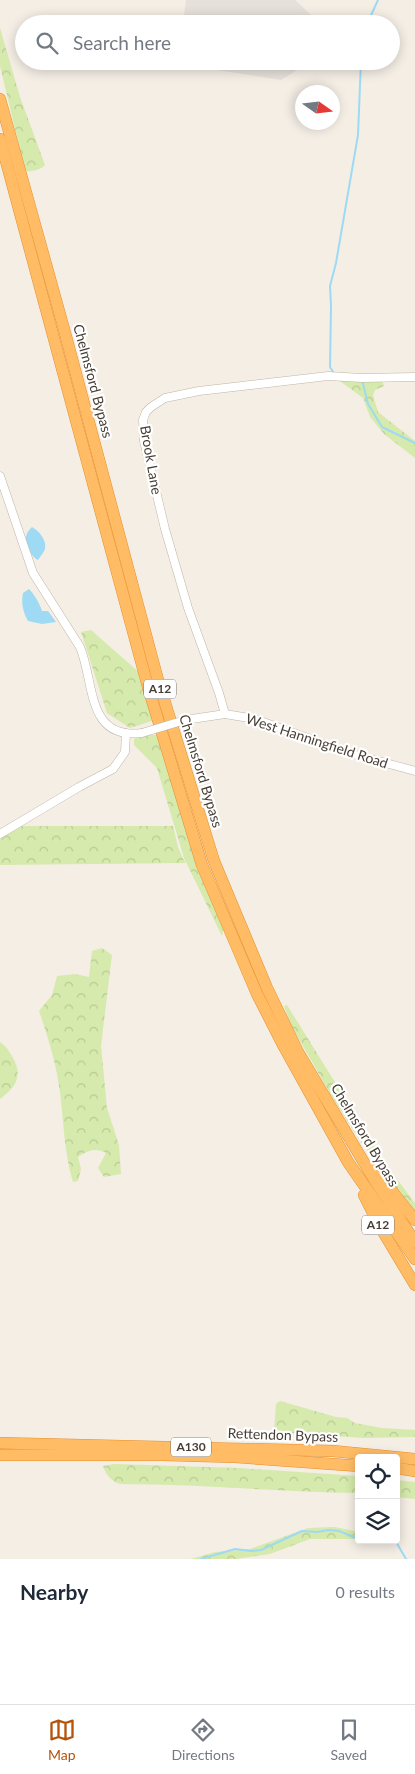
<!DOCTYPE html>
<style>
body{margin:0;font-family:Lato,sans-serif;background:#f6f6f7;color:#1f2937}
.controls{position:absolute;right:15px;bottom:15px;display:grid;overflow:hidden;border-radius:5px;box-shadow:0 2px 12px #0003}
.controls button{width:45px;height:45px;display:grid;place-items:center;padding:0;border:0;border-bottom:1px solid #e0e1e3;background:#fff;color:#1f2937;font:25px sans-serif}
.compass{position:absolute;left:295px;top:85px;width:45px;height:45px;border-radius:50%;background:#fff;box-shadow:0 2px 12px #0003;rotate:104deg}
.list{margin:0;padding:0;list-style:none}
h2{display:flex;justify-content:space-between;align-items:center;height:65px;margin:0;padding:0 20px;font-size:21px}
h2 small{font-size:16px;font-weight:400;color:#747a83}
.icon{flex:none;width:28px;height:28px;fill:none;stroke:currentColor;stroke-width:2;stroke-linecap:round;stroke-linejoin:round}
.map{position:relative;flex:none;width:415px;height:1559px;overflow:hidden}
.search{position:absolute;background:#fff;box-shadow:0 2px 12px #0003;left:15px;right:15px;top:15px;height:55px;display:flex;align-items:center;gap:12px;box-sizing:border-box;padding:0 18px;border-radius:28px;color:#747a83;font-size:19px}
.sheet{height:145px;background:#fff}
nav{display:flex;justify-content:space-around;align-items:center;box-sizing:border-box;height:70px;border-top:1px solid #e0e1e3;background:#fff;font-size:14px;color:#747a83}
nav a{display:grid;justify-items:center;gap:2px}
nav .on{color:#b45309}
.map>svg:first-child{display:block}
.industrial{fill:#e6e0da}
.forest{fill:url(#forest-crowns)}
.water{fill:#9edaf4}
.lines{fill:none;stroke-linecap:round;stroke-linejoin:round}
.stream{stroke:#9edaf4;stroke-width:2}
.minor-casing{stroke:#c0b5a8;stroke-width:9}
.highway-casing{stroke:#e68f2d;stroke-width:12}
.minor{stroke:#fff;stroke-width:8}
.highway{stroke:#ffbc65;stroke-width:11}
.minor-bridge-casing{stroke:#c0b5a8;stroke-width:9;stroke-linecap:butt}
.minor-bridge{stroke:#fff;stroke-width:8}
.labels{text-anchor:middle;stroke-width:4.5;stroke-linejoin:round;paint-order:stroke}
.shield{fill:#fff;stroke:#7e7872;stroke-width:1}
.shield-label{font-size:12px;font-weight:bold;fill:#473e35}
.street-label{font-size:14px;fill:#473e35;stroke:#fff}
</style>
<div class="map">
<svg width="415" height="1559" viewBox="0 0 415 1559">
<defs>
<pattern id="forest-crowns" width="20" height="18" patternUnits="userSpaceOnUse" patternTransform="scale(1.25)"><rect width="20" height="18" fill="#d5eaac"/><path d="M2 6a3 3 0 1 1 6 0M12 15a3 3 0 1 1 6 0" fill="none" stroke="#b8ca95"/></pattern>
</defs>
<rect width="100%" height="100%" fill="#f4eee5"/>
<g class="industrial">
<path d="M 186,0 L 295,0 L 321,24 L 183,24 Z"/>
<path d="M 178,61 L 319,61 L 318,63 L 304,66 L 281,80 L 178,64 Z"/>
</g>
<g class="forest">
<path d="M 0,28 L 20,97 L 45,165 C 41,170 31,172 25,171 L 0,66 Z"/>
<path d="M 337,379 L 382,379 L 384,386 L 375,390 L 373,395 L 378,412 L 415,441 L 415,458 L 384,434 L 370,417 L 363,398 Z"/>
<path d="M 91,630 L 141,674 L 155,720 L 130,728 L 107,713 L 81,632 Z"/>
<path d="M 141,735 L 158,735 L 224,927 L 222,936 L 184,858 L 157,768 L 134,745 L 134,739 Z"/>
<path d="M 22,826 L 173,826 L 178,847 L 185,863 L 0,865 L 0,836 Z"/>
<path d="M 102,948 L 112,955 L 101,1046 L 107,1108 L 119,1145 L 121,1174 L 104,1177 L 98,1168 L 106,1153 C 95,1147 87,1151 78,1157 L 81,1169 L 78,1181 L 73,1182 C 64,1153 64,1123 60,1093 C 57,1066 48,1037 39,1011 L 52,995 L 57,976 L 75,974 L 89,977 L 92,951 Z"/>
<path d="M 287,1005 L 387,1166 L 415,1203 L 415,1214 L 360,1141 L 332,1097 L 291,1025 L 284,1006 Z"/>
<path d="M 0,1042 C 6,1046 9,1051 13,1058 C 23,1076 16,1087 0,1099 Z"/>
<path d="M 280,1401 L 336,1417 L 347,1418 L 355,1423 L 382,1428 L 415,1430 L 415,1437 L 365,1438 L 286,1433 L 276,1435 L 274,1431 L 276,1404 Z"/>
<path d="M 114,1464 L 239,1468 L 359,1476 L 359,1493 C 279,1492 200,1484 120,1484 C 111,1481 106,1475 103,1466 Z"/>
<path d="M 396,1480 L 415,1482 L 415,1499 L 396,1497 Z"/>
<path d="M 335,1527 L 359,1532 L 359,1539 L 310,1539 L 270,1554 L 236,1559 L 191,1559 L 215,1552 L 250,1549 L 308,1528 Z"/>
</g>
<g class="water">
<path d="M 32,527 C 39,531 47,540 45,549 C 44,552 40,557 38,560 C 31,557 23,542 27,534 C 27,532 31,528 32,527 Z"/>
<path d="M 29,589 C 34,594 40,604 42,611 L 48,611 L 56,622 L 42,624 L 28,621 C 23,612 21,603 23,593 Z"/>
</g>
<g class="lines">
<g class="stream">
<path d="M 367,24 L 378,0"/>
<path d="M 335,375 L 330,367 L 331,306 L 330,286 L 336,263 L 358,135 L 361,61"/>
<path d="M 362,380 L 368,404 L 382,427 L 415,443"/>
<path d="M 395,1540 L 406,1559"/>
<path d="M 201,1559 L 235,1549 L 251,1551 L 261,1550 L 302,1531 L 317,1532 L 329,1530 L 339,1531 L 356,1538 L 359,1538"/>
</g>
<defs>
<g id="minor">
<path d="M 0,476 L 33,573 L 80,647 C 95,683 86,740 142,733"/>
<path d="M 225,714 L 219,693 L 188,608 L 165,529 L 144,441 L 143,420 L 146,412 L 151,407 L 165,398 L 199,391 L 328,376 L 362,378 L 415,377"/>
<path d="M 185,720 L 225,714 L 255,719 L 349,753 L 415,771"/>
<path d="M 0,834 L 79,787 L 113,769 L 125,752 L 126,733"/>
</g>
<g id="highway">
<path d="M 0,99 L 64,329 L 158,680 L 214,861 L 267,988 L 298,1052 L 375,1181 L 415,1242"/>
<path d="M 0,139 L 148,687 L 202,865 L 257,994 L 282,1043 L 348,1162 L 415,1259"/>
<path d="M 373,1168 L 415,1220"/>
<path d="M 364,1195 L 379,1225 L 415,1285"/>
<path d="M 0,1443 L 333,1451 L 415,1459"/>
<path d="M 0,1455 L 162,1455 L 235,1457 L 359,1466"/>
<path d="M 396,1468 L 415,1471"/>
</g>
</defs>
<use href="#minor" class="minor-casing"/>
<use href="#highway" class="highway-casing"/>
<use href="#minor" class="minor"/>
<use href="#highway" class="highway"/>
<defs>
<path id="minor-bridge" d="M 142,733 L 185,720"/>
</defs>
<use href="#minor-bridge" class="minor-bridge-casing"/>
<use href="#minor-bridge" class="minor-bridge"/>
</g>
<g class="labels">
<g class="shield">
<rect x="144" y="679.5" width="32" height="19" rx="4"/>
<rect x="362" y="1215.5" width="32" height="19" rx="4"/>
<rect x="171" y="1437.5" width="40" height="19" rx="4"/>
</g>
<g class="shield-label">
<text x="160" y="693">A12</text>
<text x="378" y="1229">A12</text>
<text x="191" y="1451">A130</text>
</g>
<g class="street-label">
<text transform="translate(93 381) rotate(75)" y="5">Chelmsford Bypass</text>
<text transform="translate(151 460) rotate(80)" y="5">Brook Lane</text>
<text transform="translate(317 741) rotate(18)" y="5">West Hanningfield Road</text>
<text transform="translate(201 771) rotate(73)" y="5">Chelmsford Bypass</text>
<text transform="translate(365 1135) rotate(59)" y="5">Chelmsford Bypass</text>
<text transform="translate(283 1435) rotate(2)" y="5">Rettendon Bypass</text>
</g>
</g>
</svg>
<div class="controls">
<button><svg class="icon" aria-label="locate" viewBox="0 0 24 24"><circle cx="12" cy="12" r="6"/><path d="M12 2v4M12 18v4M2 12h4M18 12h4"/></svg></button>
<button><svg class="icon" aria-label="layers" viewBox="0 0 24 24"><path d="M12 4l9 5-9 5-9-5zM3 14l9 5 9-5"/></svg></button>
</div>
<svg class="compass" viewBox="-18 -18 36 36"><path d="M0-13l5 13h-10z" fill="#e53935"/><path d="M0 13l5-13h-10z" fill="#747a83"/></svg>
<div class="search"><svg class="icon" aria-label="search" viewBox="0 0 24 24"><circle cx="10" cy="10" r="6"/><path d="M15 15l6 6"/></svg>Search here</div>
</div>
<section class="sheet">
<h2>Nearby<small>0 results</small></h2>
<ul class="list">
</ul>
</section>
<nav>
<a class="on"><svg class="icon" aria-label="map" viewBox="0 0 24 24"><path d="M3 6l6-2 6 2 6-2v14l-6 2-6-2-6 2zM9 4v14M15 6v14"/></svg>Map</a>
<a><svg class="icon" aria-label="directions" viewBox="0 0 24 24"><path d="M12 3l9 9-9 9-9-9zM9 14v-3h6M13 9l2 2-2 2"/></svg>Directions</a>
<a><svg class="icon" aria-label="saved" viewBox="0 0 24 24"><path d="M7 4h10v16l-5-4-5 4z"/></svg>Saved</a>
</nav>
